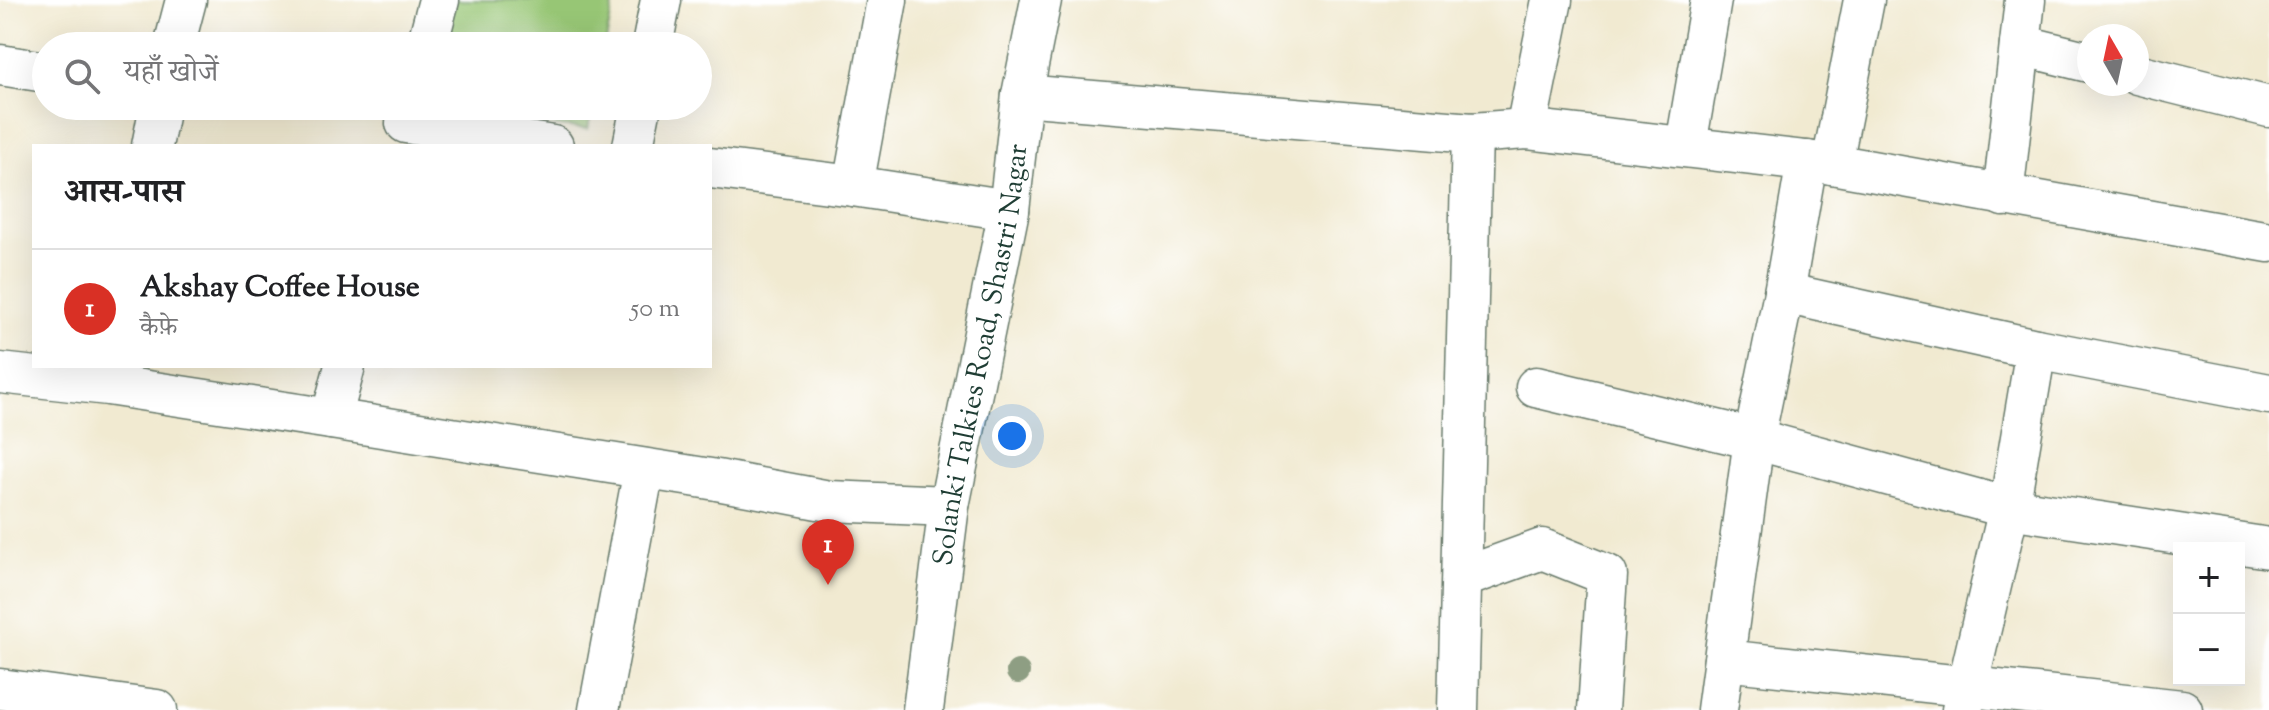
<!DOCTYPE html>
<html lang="hi">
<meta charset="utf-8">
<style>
body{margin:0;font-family:"Sorts Mill Goudy","Noto Serif Devanagari",serif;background:#f6f6f6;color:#202124}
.controls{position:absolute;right:24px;bottom:24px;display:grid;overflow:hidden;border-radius:0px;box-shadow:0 8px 32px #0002}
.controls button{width:72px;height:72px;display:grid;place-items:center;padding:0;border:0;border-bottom:2px solid #e0e0e0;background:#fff;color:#202124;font:40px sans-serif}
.compass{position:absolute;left:2077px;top:24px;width:72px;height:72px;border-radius:50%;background:#fff;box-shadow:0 8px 32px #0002;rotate:351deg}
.you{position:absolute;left:1012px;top:436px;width:28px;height:28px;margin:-20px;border:6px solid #fff;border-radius:50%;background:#1a73e8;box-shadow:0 0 0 12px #1a73e833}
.badge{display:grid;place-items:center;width:52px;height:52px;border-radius:50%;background:#d93025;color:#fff;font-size:26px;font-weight:700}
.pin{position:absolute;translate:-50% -66px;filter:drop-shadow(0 2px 4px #0008)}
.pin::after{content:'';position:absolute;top:42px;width:28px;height:24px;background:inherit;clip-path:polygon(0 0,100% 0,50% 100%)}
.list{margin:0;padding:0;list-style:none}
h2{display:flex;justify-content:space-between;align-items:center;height:104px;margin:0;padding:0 32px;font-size:34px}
h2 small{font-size:26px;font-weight:400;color:#757577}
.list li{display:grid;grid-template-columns:52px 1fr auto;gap:24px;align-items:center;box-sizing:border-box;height:120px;padding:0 32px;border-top:2px solid #e0e0e0}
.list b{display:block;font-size:30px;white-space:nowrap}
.list p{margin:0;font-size:26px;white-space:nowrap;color:#757577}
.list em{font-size:26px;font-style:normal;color:#757577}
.icon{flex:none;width:44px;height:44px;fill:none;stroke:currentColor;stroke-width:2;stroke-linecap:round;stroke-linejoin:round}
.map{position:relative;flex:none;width:2269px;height:710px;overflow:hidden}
.search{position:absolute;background:#fff;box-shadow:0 8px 32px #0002;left:32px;top:32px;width:680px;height:88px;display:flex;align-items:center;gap:20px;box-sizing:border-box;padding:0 28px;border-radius:44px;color:#757577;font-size:30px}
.panel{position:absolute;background:#fff;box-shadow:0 8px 32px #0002;left:32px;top:144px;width:680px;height:224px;border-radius:0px}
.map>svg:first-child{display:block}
.green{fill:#97c675;stroke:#5b8254;stroke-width:2}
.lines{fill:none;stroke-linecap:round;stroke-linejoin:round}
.minor-casing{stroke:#687a6b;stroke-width:43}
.minor{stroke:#fff;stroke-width:40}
.tree{fill:#8e9e83}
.labels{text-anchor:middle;stroke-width:7;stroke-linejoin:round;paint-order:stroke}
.street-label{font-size:28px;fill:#1f3d34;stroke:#fff}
</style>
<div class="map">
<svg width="2269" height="710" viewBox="0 0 2269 710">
<rect width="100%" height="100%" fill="#fff"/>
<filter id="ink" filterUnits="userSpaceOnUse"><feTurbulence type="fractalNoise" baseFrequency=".0125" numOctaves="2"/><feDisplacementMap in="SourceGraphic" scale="16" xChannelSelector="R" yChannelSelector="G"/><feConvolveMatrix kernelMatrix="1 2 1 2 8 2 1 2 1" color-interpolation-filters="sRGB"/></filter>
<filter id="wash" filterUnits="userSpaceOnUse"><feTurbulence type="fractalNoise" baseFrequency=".006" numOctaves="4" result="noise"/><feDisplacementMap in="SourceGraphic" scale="32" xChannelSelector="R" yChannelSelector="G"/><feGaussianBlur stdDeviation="1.8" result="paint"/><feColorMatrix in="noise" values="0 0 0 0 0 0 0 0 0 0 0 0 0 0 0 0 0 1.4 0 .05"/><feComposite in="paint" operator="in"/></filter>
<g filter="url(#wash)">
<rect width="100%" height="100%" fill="#f1ead1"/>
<g class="green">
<path d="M 448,0 L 614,0 L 605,46 L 437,46 Z"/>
<path d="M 424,106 L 593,106 L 588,129 L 422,112 Z"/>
</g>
</g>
<g filter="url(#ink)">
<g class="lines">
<defs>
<g id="minor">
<path d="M 2020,45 L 2089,62"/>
<path d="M 174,46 L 186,0"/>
<path d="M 427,46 L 439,0"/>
<path d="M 652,46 L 661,0"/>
<path d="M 0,65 L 46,72"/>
<path d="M 2137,74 L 2269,107"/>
<path d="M 1022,95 L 1472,133 L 1526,129 L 1832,164 L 2269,242"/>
<path d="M 411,106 L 406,123 L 553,146"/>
<path d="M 1526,129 L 1552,0"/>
<path d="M 1686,145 L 1711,0"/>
<path d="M 152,146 L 160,106"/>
<path d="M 633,146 L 641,106"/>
<path d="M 1832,164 L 1864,0"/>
<path d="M 710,168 L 853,186 L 1009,210"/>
<path d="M 853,186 L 887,0"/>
<path d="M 2003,196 L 2025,0"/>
<path d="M 1784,293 L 2036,349 L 2009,508 L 1962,710"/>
<path d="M 2036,349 L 2269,394"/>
<path d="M 0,373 L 108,385 L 331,419 L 717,480 L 829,501 L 949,506"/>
<path d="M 1536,387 L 1754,439 L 2009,508 L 2269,548"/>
<path d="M 331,419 L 345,366"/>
<path d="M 1462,578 L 1542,549 L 1607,575 L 1598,710"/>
<path d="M 1724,660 L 2182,710"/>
<path d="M 0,689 L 157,710"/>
<path d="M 599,710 L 644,469"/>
<path id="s1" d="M 923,710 L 949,506 L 1009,210 L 1022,95 L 1041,0"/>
<path d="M 1458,710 L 1472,133"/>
<path d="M 1717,710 L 1754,439 L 1784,293 L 1807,161"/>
</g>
</defs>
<use href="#minor" class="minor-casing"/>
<use href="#minor" class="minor"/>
</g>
<circle class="tree" cx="1018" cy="672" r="12"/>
</g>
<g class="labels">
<g class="street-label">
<text dy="10" stroke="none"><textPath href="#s1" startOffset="360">Solanki Talkies Road, Shastri Nagar</textPath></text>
</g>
</g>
</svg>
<div class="controls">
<button>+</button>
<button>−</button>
</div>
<svg class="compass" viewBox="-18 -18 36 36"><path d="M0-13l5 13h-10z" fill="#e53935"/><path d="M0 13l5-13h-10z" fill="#757577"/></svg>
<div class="you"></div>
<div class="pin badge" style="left:828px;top:585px">1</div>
<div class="search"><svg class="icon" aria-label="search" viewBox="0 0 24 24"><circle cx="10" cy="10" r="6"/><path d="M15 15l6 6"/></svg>यहाँ खोजें</div>
<section class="panel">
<h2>आस-पास<small></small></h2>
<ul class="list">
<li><span class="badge">1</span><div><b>Akshay Coffee House</b><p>कैफ़े</p></div><em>50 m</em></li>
</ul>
</section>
</div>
